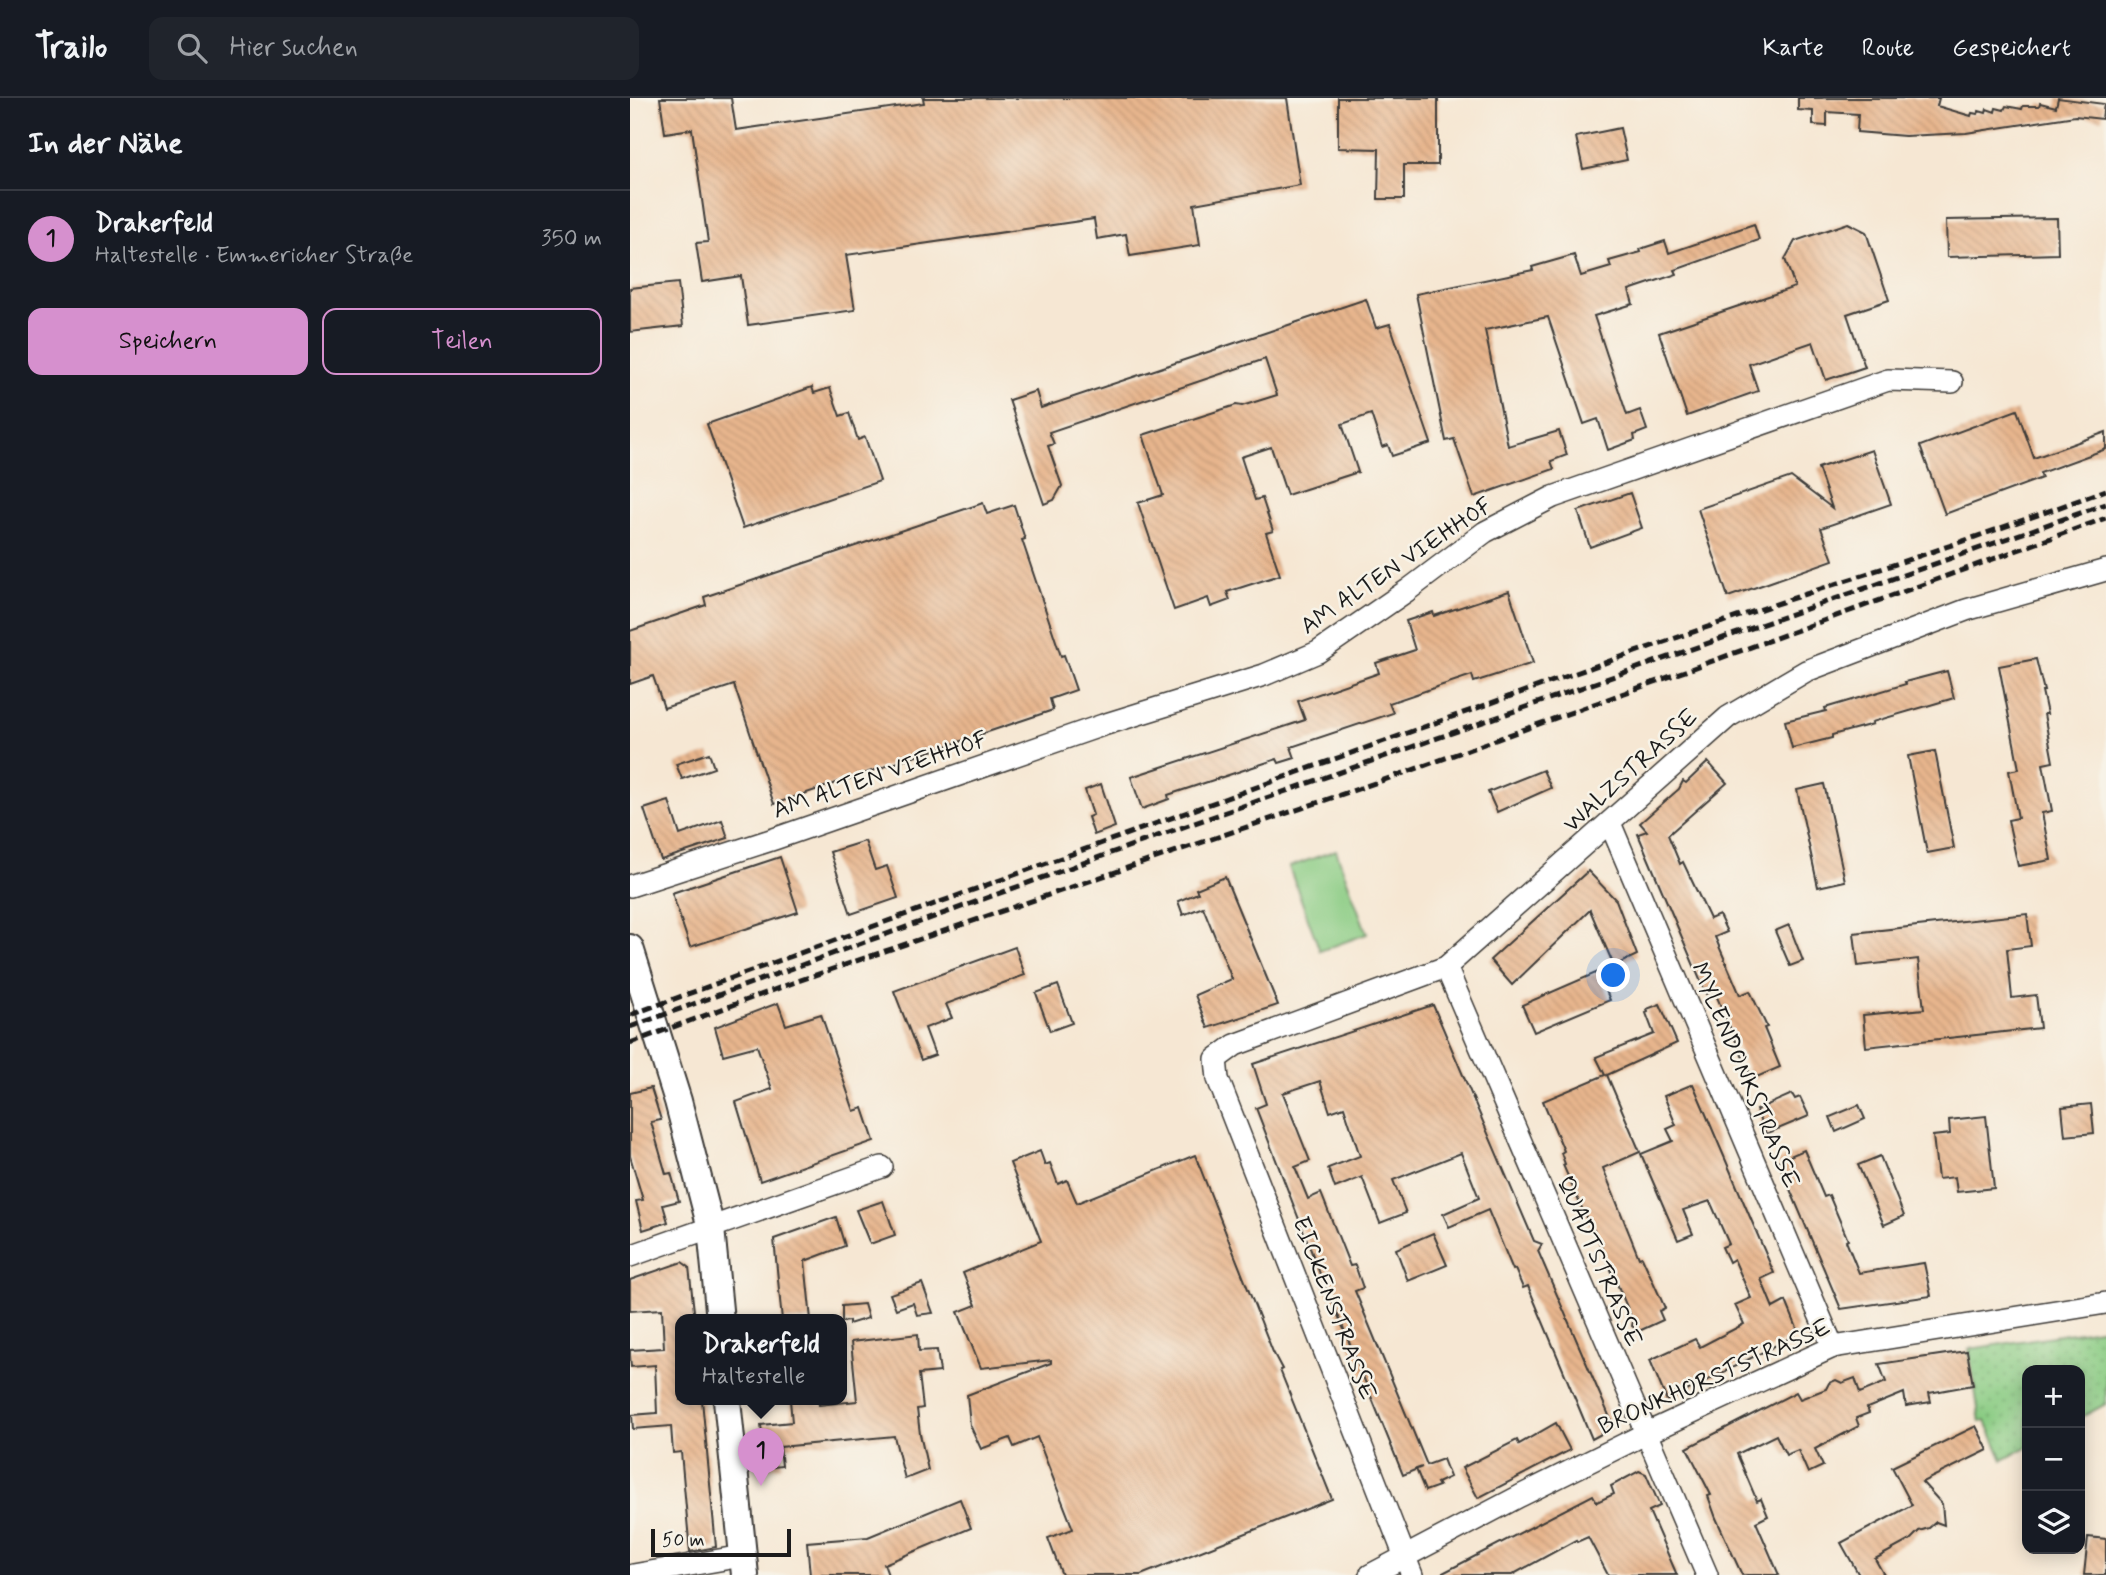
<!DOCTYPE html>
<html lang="de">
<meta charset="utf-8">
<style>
body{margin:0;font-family:Mynerve,sans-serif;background:#20242c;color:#f1f3f6}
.controls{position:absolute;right:21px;bottom:21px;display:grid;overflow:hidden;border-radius:14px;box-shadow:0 4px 18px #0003}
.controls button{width:63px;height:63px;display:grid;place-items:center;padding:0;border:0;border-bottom:2px solid #363941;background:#171b24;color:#f1f3f6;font:35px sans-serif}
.scale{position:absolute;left:21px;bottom:18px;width:140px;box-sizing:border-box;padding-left:7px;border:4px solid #1c1c1c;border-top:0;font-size:19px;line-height:24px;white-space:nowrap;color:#1c1c1c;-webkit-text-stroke:5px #f7f3e8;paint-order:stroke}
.you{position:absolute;left:984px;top:878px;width:24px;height:24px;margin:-18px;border:5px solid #fff;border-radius:50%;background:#1a73e8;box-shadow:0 0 0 10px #1a73e833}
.badge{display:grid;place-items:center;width:46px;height:46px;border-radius:50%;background:#d690ce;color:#111;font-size:23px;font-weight:700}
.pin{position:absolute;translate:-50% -58px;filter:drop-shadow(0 2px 4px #0008)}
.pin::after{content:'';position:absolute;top:37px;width:24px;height:21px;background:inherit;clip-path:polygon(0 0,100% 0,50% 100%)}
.popup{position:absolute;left:45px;top:1216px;width:172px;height:91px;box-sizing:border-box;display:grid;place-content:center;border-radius:14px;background:#171b24;filter:drop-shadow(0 2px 5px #0005);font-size:23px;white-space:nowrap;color:#9ea1a6}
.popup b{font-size:26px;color:#f1f3f6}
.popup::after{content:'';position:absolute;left:50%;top:100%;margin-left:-14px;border:14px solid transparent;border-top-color:#171b24}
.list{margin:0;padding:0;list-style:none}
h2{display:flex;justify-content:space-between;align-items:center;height:91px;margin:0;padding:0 28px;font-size:30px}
h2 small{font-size:23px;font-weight:400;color:#9ea1a6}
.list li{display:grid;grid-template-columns:46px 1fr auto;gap:21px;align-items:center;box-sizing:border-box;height:98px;padding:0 28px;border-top:2px solid #363941}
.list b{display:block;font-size:26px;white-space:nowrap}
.list p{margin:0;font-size:23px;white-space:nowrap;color:#9ea1a6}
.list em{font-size:23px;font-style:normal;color:#9ea1a6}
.actions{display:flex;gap:14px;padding:21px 28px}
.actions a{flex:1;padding:16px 0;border:2px solid #d690ce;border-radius:14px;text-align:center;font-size:24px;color:#d690ce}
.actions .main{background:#d690ce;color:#111}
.icon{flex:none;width:38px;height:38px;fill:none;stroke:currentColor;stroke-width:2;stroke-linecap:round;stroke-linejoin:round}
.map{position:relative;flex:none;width:1476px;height:1477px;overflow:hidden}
header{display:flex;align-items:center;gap:42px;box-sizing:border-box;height:98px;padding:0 35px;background:#171b24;border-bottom:2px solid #363941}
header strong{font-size:33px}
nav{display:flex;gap:38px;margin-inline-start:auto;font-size:24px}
.search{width:490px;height:63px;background:#20242c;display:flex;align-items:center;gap:18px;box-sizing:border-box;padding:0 24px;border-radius:14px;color:#9ea1a6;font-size:26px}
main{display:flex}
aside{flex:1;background:#171b24}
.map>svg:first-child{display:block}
.grass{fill:url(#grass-dots);stroke:#547450;stroke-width:2}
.garden{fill:#8bcc84;stroke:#547450;stroke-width:2}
.building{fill:url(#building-back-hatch)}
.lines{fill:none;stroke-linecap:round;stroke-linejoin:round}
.minor-casing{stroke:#3d3a37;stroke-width:24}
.major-casing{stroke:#3d3a37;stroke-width:30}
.minor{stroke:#fff;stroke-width:21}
.major{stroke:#fff;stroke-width:26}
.rail{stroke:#1c1c1c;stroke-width:5;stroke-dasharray:10 5;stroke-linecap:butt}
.labels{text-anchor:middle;stroke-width:5;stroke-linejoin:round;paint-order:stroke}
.street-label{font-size:24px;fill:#1c1c1c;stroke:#f7f3e8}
</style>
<header>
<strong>Trailo</strong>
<div class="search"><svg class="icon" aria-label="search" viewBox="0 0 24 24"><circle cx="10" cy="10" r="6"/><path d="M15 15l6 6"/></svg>Hier suchen</div>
<nav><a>Karte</a><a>Route</a><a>Gespeichert</a></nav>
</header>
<main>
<aside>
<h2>In der Nähe<small></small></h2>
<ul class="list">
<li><span class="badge">1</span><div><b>Drakerfeld</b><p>Haltestelle · Emmericher Straße</p></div><em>350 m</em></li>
</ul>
<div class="actions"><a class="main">Speichern</a><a>Teilen</a></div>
</aside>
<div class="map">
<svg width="1476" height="1477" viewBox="0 0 1476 1477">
<defs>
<pattern id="grass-dots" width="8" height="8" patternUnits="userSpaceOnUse" patternTransform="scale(1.75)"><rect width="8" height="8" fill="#8bcc84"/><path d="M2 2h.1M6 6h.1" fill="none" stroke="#77af71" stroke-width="1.8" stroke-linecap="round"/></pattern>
<pattern id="building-back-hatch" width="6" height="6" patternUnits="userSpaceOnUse" patternTransform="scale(1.75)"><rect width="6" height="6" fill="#e7b58d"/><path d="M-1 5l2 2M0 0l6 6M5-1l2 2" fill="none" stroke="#c69b79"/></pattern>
</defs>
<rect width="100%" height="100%" fill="#f7f3e8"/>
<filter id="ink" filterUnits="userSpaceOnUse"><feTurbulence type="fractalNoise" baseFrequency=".0143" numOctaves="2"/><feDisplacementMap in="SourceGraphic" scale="14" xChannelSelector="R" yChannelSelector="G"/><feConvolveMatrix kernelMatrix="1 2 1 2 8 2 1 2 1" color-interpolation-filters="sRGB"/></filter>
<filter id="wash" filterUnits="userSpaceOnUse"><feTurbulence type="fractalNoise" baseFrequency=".00686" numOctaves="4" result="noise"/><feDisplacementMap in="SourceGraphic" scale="28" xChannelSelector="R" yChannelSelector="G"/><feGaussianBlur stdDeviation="1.57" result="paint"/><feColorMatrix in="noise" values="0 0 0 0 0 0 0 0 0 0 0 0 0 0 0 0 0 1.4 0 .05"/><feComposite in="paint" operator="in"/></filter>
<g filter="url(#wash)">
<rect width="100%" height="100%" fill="#f6e7d3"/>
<path class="grass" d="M 1476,1230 L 1476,1306 L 1450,1320 L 1450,1272 L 1397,1272 L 1397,1349 L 1373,1362 L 1356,1323 L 1350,1324 L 1339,1251 Z"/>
<path class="garden" d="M 706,752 L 737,836 L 690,853 L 659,769 Z"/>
<g id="blocks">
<g class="building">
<path d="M 30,0 L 101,0 L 106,32 L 294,5 L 293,0 L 657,0 L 670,87 L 564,106 L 570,147 L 500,158 L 496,136 L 467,141 L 464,121 L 216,157 L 225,212 L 118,227 L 111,178 L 72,184 L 66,145 L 78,144 L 62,31 L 35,35 Z"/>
<path d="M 708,0 L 808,0 L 808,67 L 774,67 L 774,101 L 748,101 L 749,51 L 708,50 Z"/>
<path d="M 1168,0 L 1309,0 L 1307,8 L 1341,18 L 1342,15 L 1348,16 L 1349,13 L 1356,15 L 1357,11 L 1365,14 L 1366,10 L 1374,12 L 1376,8 L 1392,11 L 1393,8 L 1409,8 L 1410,5 L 1426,9 L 1428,0 L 1474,6 L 1472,21 L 1445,18 L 1336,35 L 1275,38 L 1227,34 L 1228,16 L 1197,14 L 1197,28 L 1183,27 L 1183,13 L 1168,12 Z"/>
<path d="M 990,30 L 997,62 L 953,71 L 946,39 Z"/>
<path d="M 1427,120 L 1428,156 L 1317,159 L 1316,122 Z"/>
<path d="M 1218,125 L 1236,134 L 1259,202 L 1217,216 L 1235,269 L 1196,282 L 1183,244 L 1119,266 L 1128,293 L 1057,318 L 1029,235 L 1165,189 L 1155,161 L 1165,143 Z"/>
<path d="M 1124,126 L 1129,142 L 1045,172 L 1047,176 L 999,192 L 1003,206 L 964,218 L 997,317 L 1010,312 L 1017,332 L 1004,337 L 1005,342 L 978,352 L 968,321 L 954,326 L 918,219 L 855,232 L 878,348 L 929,333 L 937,357 L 921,363 L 924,371 L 844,399 L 824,341 L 816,343 L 786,196 L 903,172 L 902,169 L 944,157 L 951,178 L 981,169 L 979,163 L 1011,154 L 1010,151 L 1035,143 L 1039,155 Z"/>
<path d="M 48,185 L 53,228 L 0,234 L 0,190 Z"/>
<path d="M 736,201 L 746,230 L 760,226 L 801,345 L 762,358 L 758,347 L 752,349 L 741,316 L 712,326 L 728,374 L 657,397 L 641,349 L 611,359 L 625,402 L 632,400 L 643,433 L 636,435 L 650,477 L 597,494 L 600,502 L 581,509 L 578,500 L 544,512 L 508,405 L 533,397 L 513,337 L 606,307 L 612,308 L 647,297 L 635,261 L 419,334 L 424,346 L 418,348 L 432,388 L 424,402 L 414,406 L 379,302 L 406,293 L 411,310 Z"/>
<path d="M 182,289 L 184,295 L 200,290 L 210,318 L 219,315 L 228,342 L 235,339 L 250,383 L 113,430 L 77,326 Z"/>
<path d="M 1387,312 L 1404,360 L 1476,334 L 1476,351 L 1410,375 L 1412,380 L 1315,416 L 1290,348 Z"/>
<path d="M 1242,352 L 1261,406 L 1191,430 L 1203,462 L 1098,499 L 1068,411 L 1161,379 L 1202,410 L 1188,370 Z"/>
<path d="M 1000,395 L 1012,430 L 960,449 L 948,413 Z"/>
<path d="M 353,405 L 357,416 L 384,407 L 395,441 L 392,442 L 431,558 L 434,557 L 446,592 L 420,601 L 423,612 L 144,706 L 104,587 L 34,610 L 23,578 L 0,586 L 0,533 L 76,507 L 74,499 Z"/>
<path d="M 879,493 L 903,565 L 844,584 L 842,577 L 759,605 L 763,615 L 661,649 L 665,660 L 649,665 L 647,661 L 538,697 L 539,701 L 512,711 L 501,679 L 675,622 L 668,603 L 749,575 L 746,565 L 785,552 L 776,523 L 803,514 L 804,518 Z"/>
<path d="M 1406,561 L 1414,593 L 1412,593 L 1417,616 L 1414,616 L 1423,664 L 1413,666 L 1422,713 L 1412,715 L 1421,762 L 1388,768 L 1378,722 L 1388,720 L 1379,673 L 1389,671 L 1369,568 Z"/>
<path d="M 1317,573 L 1324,600 L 1242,624 L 1243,626 L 1202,637 L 1202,640 L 1162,650 L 1155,623 L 1196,613 L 1195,610 L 1276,586 L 1275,584 Z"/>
<path d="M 1305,653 L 1324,750 L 1297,755 L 1278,658 Z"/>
<path d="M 79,655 L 84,670 L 52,681 L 46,666 Z"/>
<path d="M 1078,664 L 1097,685 L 1038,737 L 1050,766 L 1053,764 L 1080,821 L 1089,817 L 1097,834 L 1085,839 L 1110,897 L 1120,893 L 1137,929 L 1134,930 L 1150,969 L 1122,981 L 1084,892 L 1076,896 L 1008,736 L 1017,733 L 1010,725 L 1049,691 L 1053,683 L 1056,685 Z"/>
<path d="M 913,672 L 921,690 L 867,714 L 858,694 Z"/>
<path d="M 471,686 L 485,729 L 464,737 L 458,719 L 463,717 L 455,692 Z"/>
<path d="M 1194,686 L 1215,783 L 1188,789 L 1167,692 Z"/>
<path d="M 39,703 L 50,737 L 92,722 L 98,740 L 31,762 L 14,711 Z"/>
<path d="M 235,743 L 245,772 L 257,768 L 268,800 L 221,816 L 200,754 Z"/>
<path d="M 150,759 L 168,814 L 60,849 L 42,795 Z"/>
<path d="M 958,773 L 986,802 L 1007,857 L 984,868 L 960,812 L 882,887 L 860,862 Z"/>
<path d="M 595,779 L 648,907 L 578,930 L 565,897 L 602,881 L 573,809 L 553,817 L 548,803 L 568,795 L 566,791 Z"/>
<path d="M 1397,816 L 1401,848 L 1377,851 L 1382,900 L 1406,897 L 1410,930 L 1236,949 L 1233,917 L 1294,911 L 1288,861 L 1228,868 L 1224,835 Z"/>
<path d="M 1159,827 L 1173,863 L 1160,868 L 1145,833 Z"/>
<path d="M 385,849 L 395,877 L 316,906 L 322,920 L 295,930 L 305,957 L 291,962 L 264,893 Z"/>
<path d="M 968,874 L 980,902 L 904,934 L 892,907 Z"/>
<path d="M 428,887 L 442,925 L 420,933 L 406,895 Z"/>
<path d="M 148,905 L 156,927 L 191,916 L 224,1013 L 233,1010 L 244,1043 L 130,1083 L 106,1004 L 142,991 L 127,948 L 93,957 L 85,929 Z"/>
<path d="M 1030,906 L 1047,945 L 977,977 L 1010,1054 L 973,1070 L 1009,1160 L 1012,1159 L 1035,1210 L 1029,1213 L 1033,1222 L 1009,1233 L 1002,1228 L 1003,1223 L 964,1132 L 962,1133 L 933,1067 L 935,1066 L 931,1055 L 934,1053 L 913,1003 L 975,977 L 966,959 L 1024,936 L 1016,915 L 1018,914 L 1017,911 Z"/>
<path d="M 803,907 L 904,1143 L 912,1146 L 908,1153 L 984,1329 L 962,1341 L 898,1188 L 893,1190 L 885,1171 L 883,1172 L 858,1112 L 819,1129 L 813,1116 L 849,1100 L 831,1055 L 763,1082 L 776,1115 L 750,1125 L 732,1079 L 705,1090 L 698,1070 L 730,1058 L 714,1009 L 700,1014 L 690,983 L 653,995 L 680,1063 L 665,1069 L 678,1101 L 691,1095 L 720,1168 L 725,1167 L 733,1190 L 725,1193 L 797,1367 L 813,1361 L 820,1379 L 807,1385 L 809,1388 L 795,1393 L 786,1371 L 792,1369 L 773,1377 L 702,1202 L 697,1194 L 626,1010 L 636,1006 L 623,966 Z"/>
<path d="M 1063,986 L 1144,1175 L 1131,1181 L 1143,1210 L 1156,1203 L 1167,1230 L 1164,1238 L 1037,1303 L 1020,1262 L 1065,1241 L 1070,1249 L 1114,1226 L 1105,1207 L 1121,1200 L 1104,1161 L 1099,1164 L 1092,1149 L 1099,1146 L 1080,1103 L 1053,1112 L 1063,1136 L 1048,1142 L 1011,1056 L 1043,1043 L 1037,1031 L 1046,1027 L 1034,998 Z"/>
<path d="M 21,990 L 31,1022 L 21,1024 L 36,1076 L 41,1075 L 49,1103 L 33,1107 L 38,1124 L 13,1132 L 6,1103 L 13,1102 L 0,1058 L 0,995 Z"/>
<path d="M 1162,996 L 1165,1001 L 1170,999 L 1179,1018 L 1136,1036 L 1126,1012 Z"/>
<path d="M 1461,1006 L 1464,1035 L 1435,1038 L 1432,1009 Z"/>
<path d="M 1229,1007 L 1235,1021 L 1206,1034 L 1200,1019 Z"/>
<path d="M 1356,1018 L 1364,1090 L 1327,1094 L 1325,1079 L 1308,1081 L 1303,1038 L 1320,1036 L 1319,1022 Z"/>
<path d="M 1174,1052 L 1194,1099 L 1199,1097 L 1218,1142 L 1216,1143 L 1229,1175 L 1294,1165 L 1301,1198 L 1211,1211 L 1148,1063 Z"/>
<path d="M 410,1053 L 415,1067 L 420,1065 L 428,1086 L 437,1082 L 447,1105 L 565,1057 L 643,1254 L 652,1271 L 650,1272 L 702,1401 L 511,1477 L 432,1477 L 418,1440 L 443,1431 L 407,1339 L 384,1349 L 380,1340 L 351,1351 L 340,1327 L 337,1297 L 421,1265 L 421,1262 L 351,1270 L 328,1214 L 346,1207 L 333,1175 L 411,1143 L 380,1065 Z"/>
<path d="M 1250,1058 L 1274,1118 L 1254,1127 L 1228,1067 Z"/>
<path d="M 253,1103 L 265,1137 L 240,1146 L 226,1112 Z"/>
<path d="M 206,1119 L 215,1148 L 175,1163 L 181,1222 L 152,1222 L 144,1141 Z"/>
<path d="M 803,1135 L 817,1167 L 778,1183 L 766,1151 Z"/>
<path d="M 52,1164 L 59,1169 L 65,1222 L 51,1222 L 51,1302 L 72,1302 L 86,1449 L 60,1454 L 51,1354 L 43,1355 L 41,1328 L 3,1331 L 2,1317 L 27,1315 L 25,1267 L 1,1269 L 0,1257 L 0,1252 L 34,1250 L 32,1211 L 0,1213 L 0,1182 Z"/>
<path d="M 292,1185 L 303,1215 L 287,1217 L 283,1205 L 266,1211 L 260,1196 Z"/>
<path d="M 234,1206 L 238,1220 L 219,1226 L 219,1223 L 212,1224 L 212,1208 Z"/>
<path d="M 288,1236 L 289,1253 L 307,1252 L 310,1274 L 289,1276 L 293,1310 L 287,1311 L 290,1336 L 298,1372 L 275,1381 L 264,1338 L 150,1349 L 152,1368 L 136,1370 L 131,1327 L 162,1324 L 160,1302 L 188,1302 L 189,1307 L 227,1303 L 221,1244 Z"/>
<path d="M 1337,1253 L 1343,1287 L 1299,1295 L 1301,1304 L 1276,1308 L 1274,1295 L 1237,1310 L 1239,1315 L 1226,1320 L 1229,1328 L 1185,1351 L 1193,1368 L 1178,1375 L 1168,1352 L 1156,1357 L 1146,1337 L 1107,1356 L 1127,1403 L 1131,1401 L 1138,1418 L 1126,1424 L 1149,1477 L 1112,1477 L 1086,1420 L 1078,1398 L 1081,1397 L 1057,1350 L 1166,1294 L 1170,1301 L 1196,1291 L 1199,1285 L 1206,1282 L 1212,1285 L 1225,1280 L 1230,1295 L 1256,1284 L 1249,1266 Z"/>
<path d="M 926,1325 L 940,1352 L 848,1400 L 832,1370 L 887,1342 L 889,1346 Z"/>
<path d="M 1346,1328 L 1358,1352 L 1292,1384 L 1312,1406 L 1314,1427 L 1306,1424 L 1299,1430 L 1289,1433 L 1280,1442 L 1245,1461 L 1254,1477 L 1229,1477 L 1211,1445 L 1282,1407 L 1262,1369 Z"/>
<path d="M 1009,1373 L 1016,1376 L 1030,1408 L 1019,1413 L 1047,1477 L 978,1477 L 958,1439 L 947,1444 L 946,1442 L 882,1477 L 809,1477 L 963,1397 L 967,1404 L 984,1396 L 981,1388 Z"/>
<path d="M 330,1401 L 341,1430 L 254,1466 L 258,1477 L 180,1477 L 177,1444 L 238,1439 Z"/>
<path d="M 1458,1439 L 1476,1441 L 1476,1477 L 1454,1477 Z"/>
</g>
</g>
</g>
<g filter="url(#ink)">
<use href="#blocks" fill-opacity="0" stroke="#3d3a37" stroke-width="2"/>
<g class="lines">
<defs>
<g id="minor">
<path d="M 980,725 L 1203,1249"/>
<path d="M 0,788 L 144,741 L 473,627 L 634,577 L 688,554 L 778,492 L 855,434 L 923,399 L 1258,282 L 1322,284"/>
<path d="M 816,869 L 1077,1477"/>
<path d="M 0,1158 L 252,1069"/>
<path d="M 3,1477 L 112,1458"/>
<path d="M 740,1477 L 890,1398 L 1015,1336 L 1203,1249 L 1476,1205"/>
<path d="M 782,1477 L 588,981 L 586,961 L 605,947 L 816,869 L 1098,619 L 1176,573 L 1336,512 L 1476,472"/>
</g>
<g id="major">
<path d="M 0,850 L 48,1003 L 81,1130 L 90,1222"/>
<path d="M 97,1302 L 115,1477"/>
</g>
</defs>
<use href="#minor" class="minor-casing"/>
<use href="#major" class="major-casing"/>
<use href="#minor" class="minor"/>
<use href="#major" class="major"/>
<g class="rail">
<path d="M 0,917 C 338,794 675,670 1014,551 C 1168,497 1324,449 1476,392"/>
<path d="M 0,929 L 536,735 L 1476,406"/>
<path d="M 0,945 L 168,883 L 777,674 L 1476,420"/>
</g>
</g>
</g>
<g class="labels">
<g class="street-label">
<text transform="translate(766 467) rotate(-34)" y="8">AM ALTEN VIEHHOF</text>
<text transform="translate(1000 672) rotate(-42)" y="8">WALZSTRASSE</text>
<text transform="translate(250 676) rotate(-19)" y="8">AM ALTEN VIEHHOF</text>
<text transform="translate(1116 977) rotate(67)" y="8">MYLENDONKSTRASSE</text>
<text transform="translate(970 1163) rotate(67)" y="8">QUADTSTRASSE</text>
<text transform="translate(705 1210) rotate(69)" y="8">EICKENSTRASSE</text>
<text transform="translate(1084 1278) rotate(-24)" y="8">BRONKHORSTSTRASSE</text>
</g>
</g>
</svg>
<div class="controls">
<button>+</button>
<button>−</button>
<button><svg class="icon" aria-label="layers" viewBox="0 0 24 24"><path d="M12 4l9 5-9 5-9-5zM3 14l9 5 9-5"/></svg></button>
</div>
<div class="scale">50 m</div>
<div class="you"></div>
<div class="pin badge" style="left:131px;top:1388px">1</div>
<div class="popup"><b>Drakerfeld</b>Haltestelle</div>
</div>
</main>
